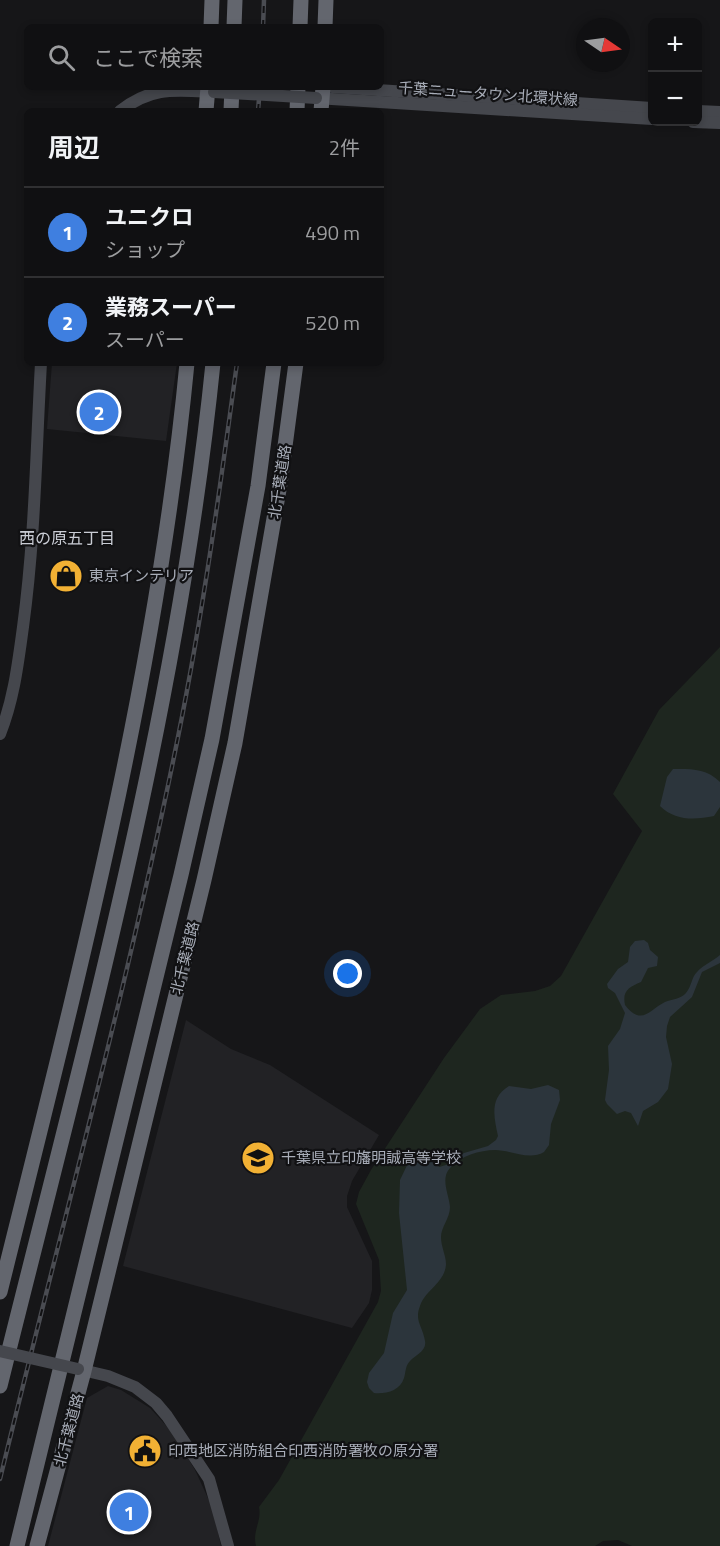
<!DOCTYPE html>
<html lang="ja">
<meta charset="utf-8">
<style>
body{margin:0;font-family:"Titillium Web","Noto Sans JP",sans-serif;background:#1e1e20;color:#f1f3f6}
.controls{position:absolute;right:18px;top:18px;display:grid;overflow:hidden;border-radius:9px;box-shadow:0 3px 9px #0003}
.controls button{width:54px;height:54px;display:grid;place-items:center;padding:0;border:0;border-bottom:2px solid #303032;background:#101012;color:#f1f3f6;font:30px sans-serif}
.compass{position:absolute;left:576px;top:18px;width:54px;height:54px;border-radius:50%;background:#101012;box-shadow:0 3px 9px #0003;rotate:103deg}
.you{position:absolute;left:348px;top:974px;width:21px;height:21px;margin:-15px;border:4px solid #fff;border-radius:50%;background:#1a73e8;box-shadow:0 0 0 9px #1a73e833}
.badge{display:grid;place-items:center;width:39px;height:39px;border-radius:50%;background:#0b8043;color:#fff;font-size:20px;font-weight:700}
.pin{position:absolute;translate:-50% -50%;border:3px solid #fff;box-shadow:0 2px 6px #0006}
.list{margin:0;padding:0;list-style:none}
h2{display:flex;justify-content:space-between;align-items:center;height:78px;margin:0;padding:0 24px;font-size:26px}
h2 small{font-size:20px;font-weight:400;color:#9c9d9f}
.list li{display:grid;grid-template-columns:39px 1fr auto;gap:18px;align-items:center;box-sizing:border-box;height:90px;padding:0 24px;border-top:2px solid #303032}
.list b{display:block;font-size:22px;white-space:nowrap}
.list p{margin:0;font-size:20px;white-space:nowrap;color:#9c9d9f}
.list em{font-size:20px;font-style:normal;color:#9c9d9f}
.icon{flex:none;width:33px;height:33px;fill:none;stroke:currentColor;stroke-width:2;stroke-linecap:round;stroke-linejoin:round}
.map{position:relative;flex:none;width:720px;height:1546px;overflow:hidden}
.search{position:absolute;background:#101012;box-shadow:0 3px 9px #0003;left:24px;top:24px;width:360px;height:66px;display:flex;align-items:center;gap:15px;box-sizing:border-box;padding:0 21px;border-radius:9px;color:#9c9d9f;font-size:22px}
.panel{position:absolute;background:#101012;box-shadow:0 3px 9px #0003;left:24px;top:108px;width:360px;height:258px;border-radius:9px}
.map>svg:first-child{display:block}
.built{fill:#222225}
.green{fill:#1e261f}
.water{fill:#2c353c}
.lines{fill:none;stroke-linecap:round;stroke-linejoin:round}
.secondary{stroke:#45474d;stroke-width:12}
.highway{stroke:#63666e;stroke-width:15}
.rail-casing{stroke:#4a4c52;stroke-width:4.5}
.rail{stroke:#111113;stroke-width:2;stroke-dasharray:7;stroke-linecap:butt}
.secondary-bridge{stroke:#45474d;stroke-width:12}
.labels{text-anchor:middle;stroke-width:4.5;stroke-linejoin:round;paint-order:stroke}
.street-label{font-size:15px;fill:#a8adb8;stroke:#111113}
.poi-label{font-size:15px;fill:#a8adb8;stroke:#111113;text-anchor:start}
.neighbourhood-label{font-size:16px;fill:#c9ccd4;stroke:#111113}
</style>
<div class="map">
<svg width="720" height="1546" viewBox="0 0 720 1546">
<rect width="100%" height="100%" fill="#161618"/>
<g class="built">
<path d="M 52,363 L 177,363 L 166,441 L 47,429 Z"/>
<path d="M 186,1020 L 231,1049 L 270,1065 L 379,1135 L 352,1181 L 347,1196 L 347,1207 L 372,1261 L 372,1290 L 369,1303 L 352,1328 L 123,1266 Z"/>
<path d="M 108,1386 L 121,1390 L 150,1408 L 172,1432 L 195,1470 L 213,1509 L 221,1546 L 48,1546 L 87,1398 Z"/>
</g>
<path class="green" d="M 720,647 L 720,1546 L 632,1546 L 618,1540 L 603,1541 L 595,1546 L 256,1546 C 252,1531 262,1521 259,1507 L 279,1480 L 378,1302 L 381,1291 L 379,1260 L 356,1204 L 359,1192 L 371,1170 L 444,1058 L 480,1009 L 501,995 L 535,991 L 550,986 L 561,976 L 642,831 L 613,794 L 659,710 Z"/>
<g class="water">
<path d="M 673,769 C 691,769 706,768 720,782 L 720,807 L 714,816 C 695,820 675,821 660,806 L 667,777 Z"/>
<path d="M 644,940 L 648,943 L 650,950 L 658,957 L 657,966 L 648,968 L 641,982 C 629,987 622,991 625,1005 C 642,1027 650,1009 665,1002 C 672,999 681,999 686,993 C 692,986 691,978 697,972 C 703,965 713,961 720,955 L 720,963 L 702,972 L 692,997 L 670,1017 L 667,1026 L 666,1037 L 672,1064 L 668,1089 L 658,1102 L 643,1111 L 638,1126 L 631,1113 L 625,1111 L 617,1114 L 607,1104 L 605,1100 L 609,1070 L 608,1046 L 620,1029 L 625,1013 L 615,993 L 608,988 L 607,984 L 618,969 L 628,962 L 630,947 L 635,941 Z"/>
<path d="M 548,1085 L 559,1090 L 560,1100 L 551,1124 L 549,1145 L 544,1152 C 529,1161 511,1150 495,1150 C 480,1150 460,1156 450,1168 C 440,1179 449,1194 450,1207 C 450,1218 441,1227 441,1237 C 441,1247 446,1255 446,1264 C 445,1283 425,1290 420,1306 C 414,1321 423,1327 425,1341 C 427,1351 415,1355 410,1361 C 405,1366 406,1372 404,1378 C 400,1391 386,1394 374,1393 L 369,1388 L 367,1382 L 369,1373 L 384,1353 L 393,1313 L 407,1290 L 399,1213 L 400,1180 L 411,1157 C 423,1157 433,1155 439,1167 L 446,1165 L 464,1153 L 488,1146 L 496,1140 L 498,1136 C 494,1117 489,1098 509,1086 L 531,1089 Z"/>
</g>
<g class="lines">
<g class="secondary">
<path d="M 332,87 L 652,108"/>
<path d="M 316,98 L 652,119"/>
<path d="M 120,111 C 152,86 175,90 214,92"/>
<path d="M 698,111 L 720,112"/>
<path d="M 693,122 L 720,123"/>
<path d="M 0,734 C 14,699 18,663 23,627 C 35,539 36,451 41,363"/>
<path d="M 78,1369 L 108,1376 L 135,1387 L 156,1403 L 167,1416 L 209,1479 L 228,1546"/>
</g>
<g class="highway">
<path d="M 211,27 L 212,0"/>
<path d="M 234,27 L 235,0"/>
<path d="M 300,27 L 301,0"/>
<path d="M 325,27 L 326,0"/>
<path d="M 206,111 L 208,87"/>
<path d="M 231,111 L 232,87"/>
<path d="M 297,111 L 298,87"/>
<path d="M 321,111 L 323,87"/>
<path d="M 0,1292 C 76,986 157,678 187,363"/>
<path d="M 0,1386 C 84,1048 178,711 213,363"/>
<path d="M 17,1546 L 181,875 L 212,739 L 258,486 L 274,363"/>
<path d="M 37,1546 L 84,1371 L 204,880 L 235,743 L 280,484 L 296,363"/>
</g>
<defs>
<g id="rail">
<path d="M 263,27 L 264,0"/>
<path d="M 258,111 L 260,87"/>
<path d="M 0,1479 C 60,1232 128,986 178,737 C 203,613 220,488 237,363"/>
</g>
</defs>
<use href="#rail" class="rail-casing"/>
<use href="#rail" class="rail"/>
<g class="secondary-bridge">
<path d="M 214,92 L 316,98"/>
<path d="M 0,1351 L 78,1369"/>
</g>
</g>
<defs>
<symbol id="shop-disc" viewBox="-11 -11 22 22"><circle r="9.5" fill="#f2b134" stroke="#111113"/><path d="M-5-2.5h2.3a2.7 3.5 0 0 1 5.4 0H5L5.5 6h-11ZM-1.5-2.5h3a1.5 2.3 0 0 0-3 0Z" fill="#111"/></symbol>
<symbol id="school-disc" viewBox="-11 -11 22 22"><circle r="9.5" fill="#f2b134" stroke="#111113"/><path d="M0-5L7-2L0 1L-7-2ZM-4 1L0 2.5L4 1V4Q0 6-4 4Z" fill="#111"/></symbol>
<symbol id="civic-disc" viewBox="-11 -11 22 22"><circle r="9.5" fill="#f2b134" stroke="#111113"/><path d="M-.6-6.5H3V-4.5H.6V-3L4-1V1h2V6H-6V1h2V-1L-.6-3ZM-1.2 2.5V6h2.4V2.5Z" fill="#111"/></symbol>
</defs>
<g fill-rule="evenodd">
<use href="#shop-disc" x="47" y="557" width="38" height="38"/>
<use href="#school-disc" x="239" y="1139" width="38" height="38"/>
<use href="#civic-disc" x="126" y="1432" width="38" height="38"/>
</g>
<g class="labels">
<g class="street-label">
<text transform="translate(488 94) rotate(4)" y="5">千葉ニュータウン北環状線</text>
<text transform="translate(280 482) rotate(-81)" y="5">北千葉道路</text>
<text transform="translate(185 958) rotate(-76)" y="5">北千葉道路</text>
<text transform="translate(69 1430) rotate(-75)" y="5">北千葉道路</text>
</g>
<g class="poi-label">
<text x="89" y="581">東京インテリア</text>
<text x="281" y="1163">千葉県立印旛明誠高等学校</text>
<text x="168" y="1456">印西地区消防組合印西消防署牧の原分署</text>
</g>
<g class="neighbourhood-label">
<text x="67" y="544">西の原五丁目</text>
</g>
</g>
</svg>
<div class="controls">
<button>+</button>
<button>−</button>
</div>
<svg class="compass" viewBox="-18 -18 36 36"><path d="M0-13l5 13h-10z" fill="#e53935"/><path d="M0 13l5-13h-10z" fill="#9c9d9f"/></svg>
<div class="you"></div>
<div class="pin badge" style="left:129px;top:1512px;background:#3f7fe0">1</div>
<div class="pin badge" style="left:99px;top:412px;background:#3f7fe0">2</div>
<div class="search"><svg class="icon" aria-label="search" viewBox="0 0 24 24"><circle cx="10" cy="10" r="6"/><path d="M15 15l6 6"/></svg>ここで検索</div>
<section class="panel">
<h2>周辺<small>2件</small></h2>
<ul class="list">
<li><span class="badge" style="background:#3f7fe0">1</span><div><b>ユニクロ</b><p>ショップ</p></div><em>490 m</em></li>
<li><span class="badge" style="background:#3f7fe0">2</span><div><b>業務スーパー</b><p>スーパー</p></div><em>520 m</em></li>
</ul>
</section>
</div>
